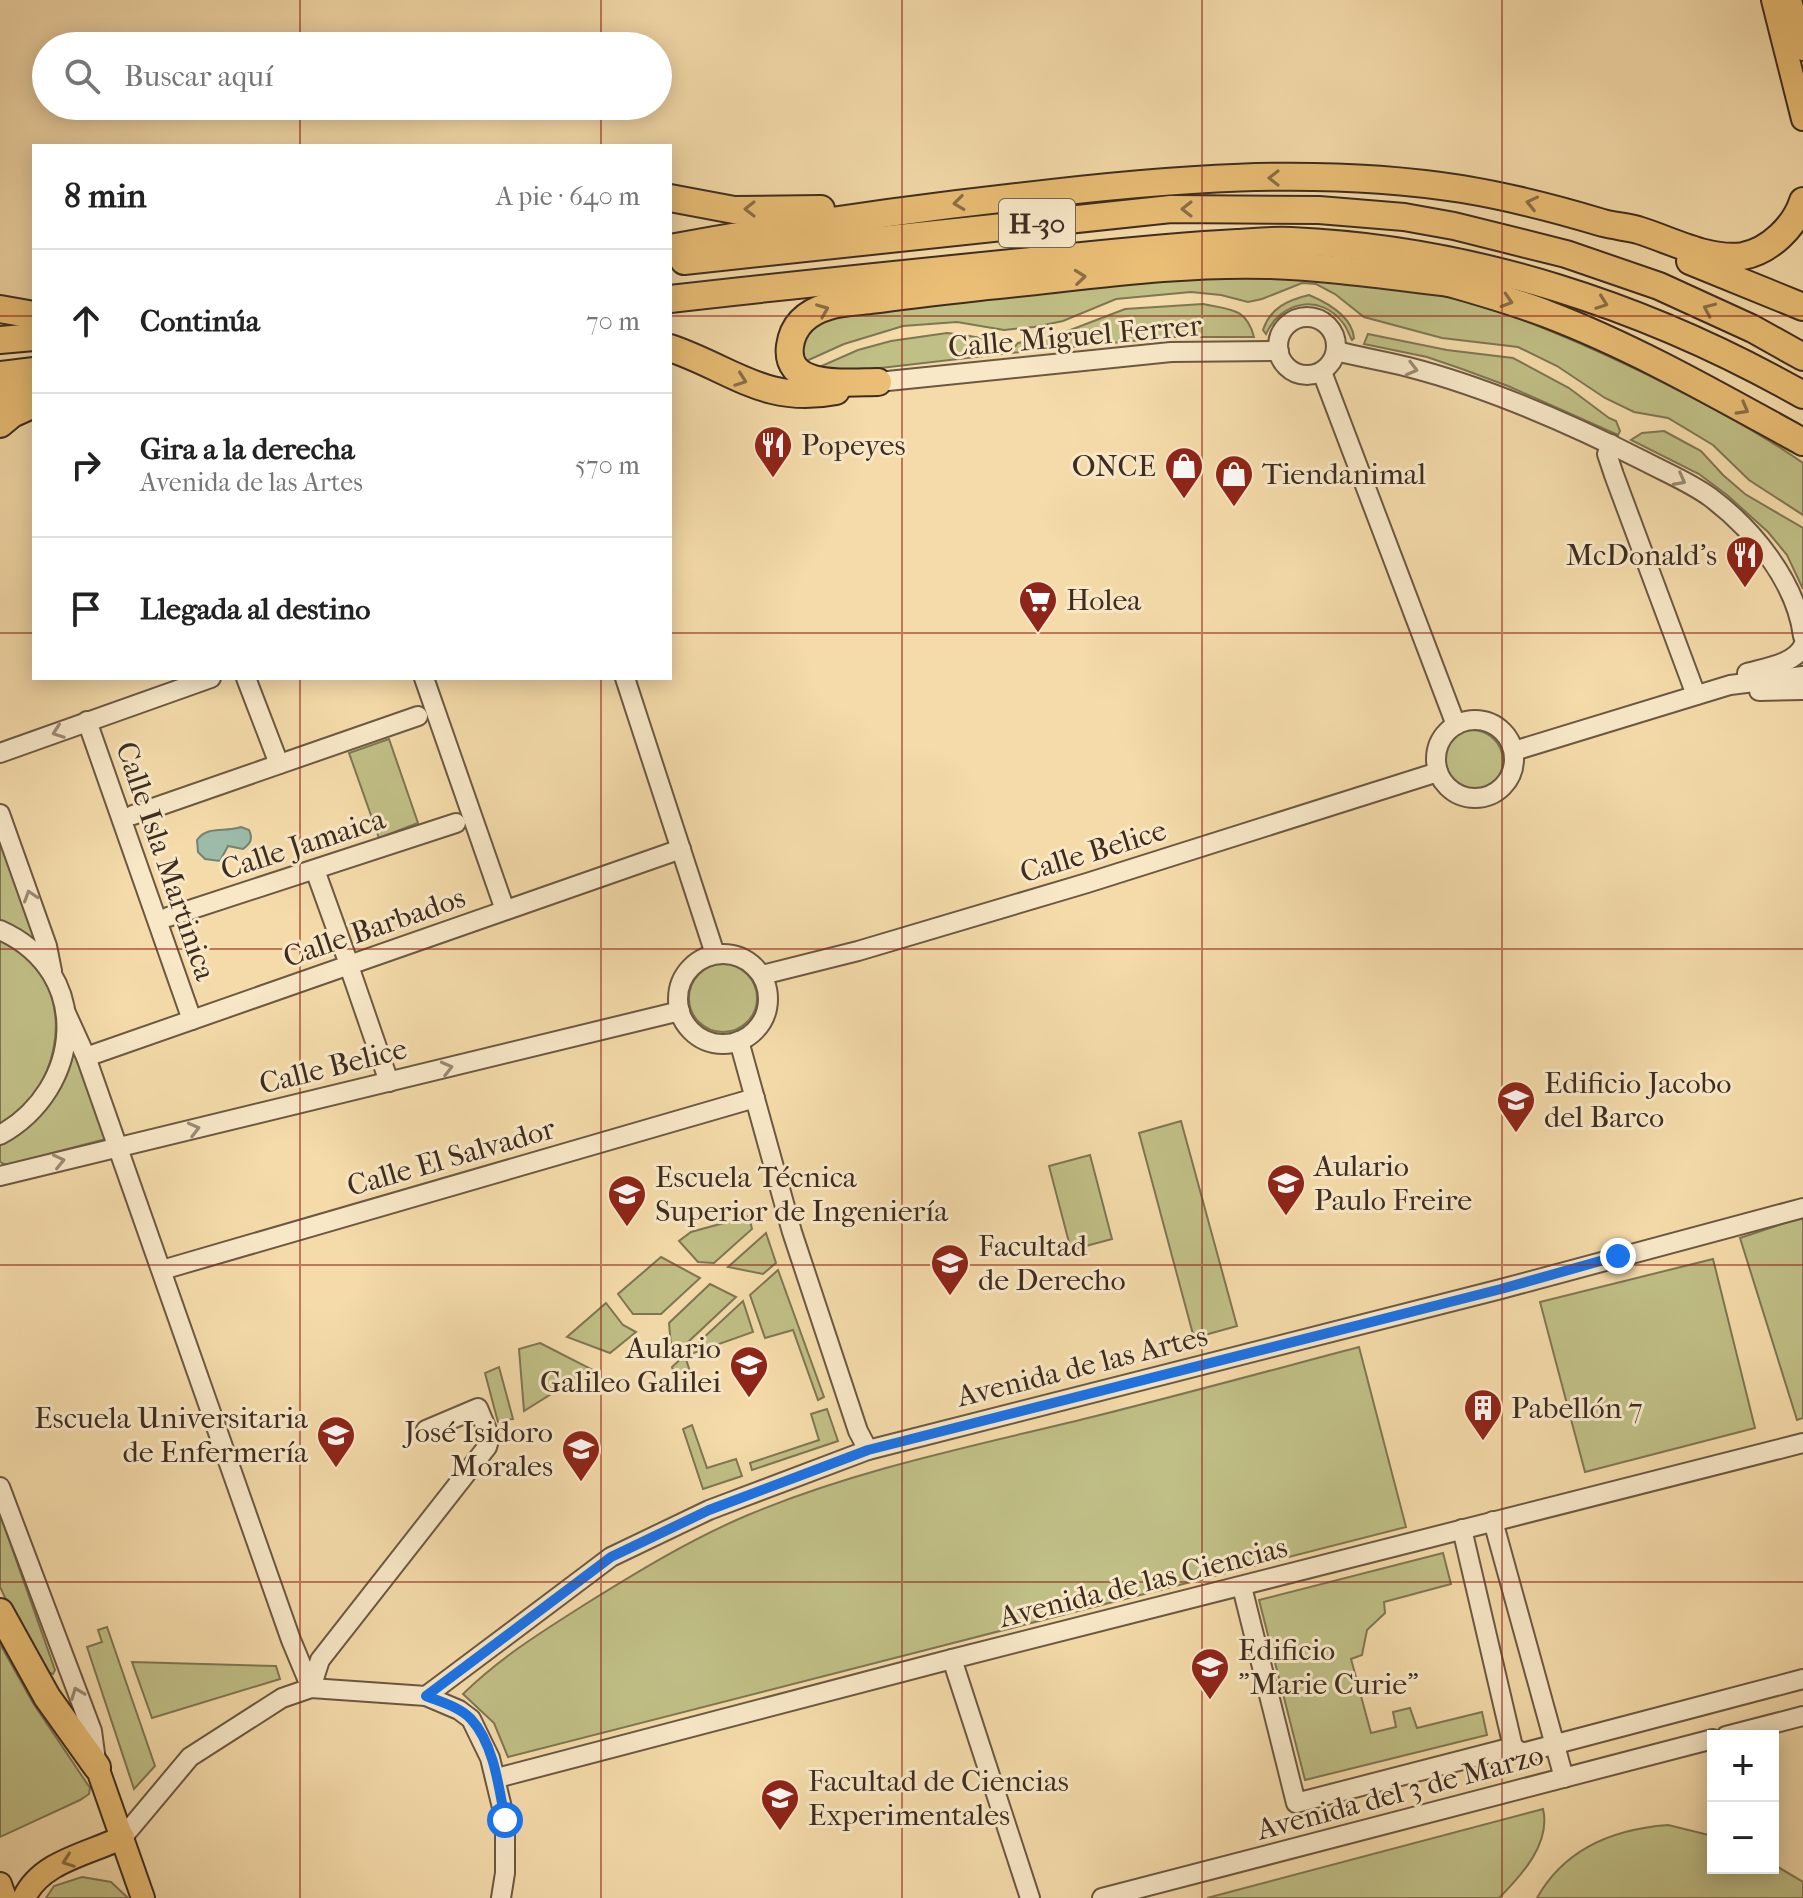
<!DOCTYPE html>
<html lang="es">
<meta charset="utf-8">
<style>
body{margin:0;font-family:"IM FELL French Canon",serif;background:#f2f2f2;color:#222}
.controls{position:absolute;right:24px;bottom:24px;display:grid;overflow:hidden;border-radius:0px;box-shadow:0 4px 20px #0003}
.controls button{width:72px;height:72px;display:grid;place-items:center;padding:0;border:0;border-bottom:2px solid #e0e0e0;background:#fff;color:#222;font:40px sans-serif}
.stop{position:absolute;width:24px;height:24px;margin:-18px;border:6px solid #1a73e8;border-radius:50%;background:#fff}
.stop.end{background:#1a73e8;border-color:#fff;box-shadow:0 2px 8px #0008}
.list{margin:0;padding:0;list-style:none}
h2{display:flex;justify-content:space-between;align-items:center;height:104px;margin:0;padding:0 32px;font-size:34px}
h2 small{font-size:26px;font-weight:400;color:#767676}
.list li{display:grid;grid-template-columns:52px 1fr auto;gap:24px;align-items:center;box-sizing:border-box;height:144px;padding:0 32px;border-top:2px solid #e0e0e0}
.list b{display:block;font-size:30px;white-space:nowrap}
.list p{margin:0;font-size:26px;white-space:nowrap;color:#767676}
.list em{font-size:26px;font-style:normal;color:#767676}
.icon{flex:none;width:44px;height:44px;fill:none;stroke:currentColor;stroke-width:2;stroke-linecap:round;stroke-linejoin:round}
.map{position:relative;flex:none;width:1803px;height:1898px;overflow:hidden}
.search{position:absolute;background:#fff;box-shadow:0 4px 20px #0003;left:32px;top:32px;width:640px;height:88px;display:flex;align-items:center;gap:20px;box-sizing:border-box;padding:0 28px;border-radius:44px;color:#767676;font-size:30px}
.panel{position:absolute;background:#fff;box-shadow:0 4px 20px #0003;left:32px;top:144px;width:640px;height:536px;border-radius:0px}
.map>svg:first-child{display:block}
.green{fill:#c0bf86;stroke:#7f7653;stroke-width:2}
.water{fill:#9cbba9;stroke:#768272;stroke-width:2}
.lines{fill:none;stroke-linecap:round;stroke-linejoin:round}
.minor-casing{stroke:#6c5842;stroke-width:22}
.major-casing{stroke:#3e2c20;stroke-width:26}
.highway-casing{stroke:#3e2c20;stroke-width:30}
.minor{stroke:#f8e8c8;stroke-width:18}
.major{stroke:#eabe75;stroke-width:22}
.highway{stroke:#eabe75;stroke-width:26}
.oneway{stroke:#8b6e46}
.oneway2{stroke:#9b8a74}
.route{stroke:#1a73e8;stroke-width:10}
.grid{fill:none;stroke:#8f2418;stroke-width:2;stroke-opacity:0.55}
.labels{text-anchor:middle;stroke-width:6;stroke-linejoin:round;paint-order:stroke}
.shield{fill:#f8e8c8;stroke:#766452;stroke-width:2}
.shield-label{font-size:28px;font-weight:bold;fill:#3e2c20}
.street-label{font-size:30px;fill:#3e2c20;stroke:#f8e8c8}
.poi-label{font-size:30px;fill:#3e2c20;stroke:#f8e8c8;text-anchor:start}
</style>
<div class="map">
<svg width="1803" height="1898" viewBox="0 0 1803 1898">
<rect width="100%" height="100%" fill="#f5dbaa"/>
<filter id="stains"><feTurbulence type="fractalNoise" baseFrequency=".0025" numOctaves="4"/><feColorMatrix values="0 0 0 0 .2 0 0 0 0 .09 0 0 0 0 .02 0 0 0 .5 -.17"/></filter>
<radialGradient id="worn" r=".72"><stop offset=".6" stop-color="#630" stop-opacity="0"/><stop offset="1" stop-color="#630" stop-opacity=".3"/></radialGradient>
<g class="green">
<path d="M 1229,274 C 1281,277 1335,277 1386,285 C 1478,297 1561,333 1644,373 C 1698,400 1753,428 1803,463 L 1803,515 L 1749,480 L 1713,445 L 1668,418 L 1634,412 L 1605,398 L 1557,366 L 1518,347 L 1442,338 L 1364,317 L 1335,294 L 1316,284 L 1302,283 L 1262,299 L 1248,302 L 1221,295 L 1191,292 L 1116,299 L 1063,321 L 1034,327 L 1004,330 L 957,322 L 903,326 L 844,344 L 802,363 L 799,340 L 827,315 Z"/>
<path d="M 1309,295 C 1328,303 1352,316 1354,338 L 1352,340 C 1349,335 1347,328 1343,323 C 1320,293 1281,301 1266,334 L 1263,330 C 1270,308 1288,300 1309,295 Z"/>
<path d="M 1203,304 C 1230,310 1246,307 1254,337 L 1172,337 L 1010,353 L 1018,343 L 1060,334 L 1125,309 Z"/>
<path d="M 947,333 C 968,336 990,335 1002,354 L 846,372 L 817,368 L 858,350 L 891,341 Z"/>
<path d="M 1368,334 L 1447,350 L 1513,358 L 1569,388 L 1609,418 L 1616,421 L 1620,431 L 1618,435 L 1508,386 L 1462,369 L 1427,357 L 1364,344 Z"/>
<path d="M 1664,431 L 1701,451 L 1723,475 L 1745,494 L 1803,528 L 1803,589 L 1787,555 L 1768,532 L 1727,495 L 1699,474 L 1631,440 L 1642,433 Z"/>
<circle cx="1472" cy="761" r="31"/>
<path d="M 389,739 L 418,823 L 379,838 L 349,753 Z"/>
<path d="M 0,830 L 36,943 L 0,921 Z"/>
<path d="M 0,938 C 53,965 67,1018 47,1071 C 44,1078 42,1088 38,1094 C 30,1107 11,1117 0,1126 Z"/>
<circle cx="723" cy="998" r="34"/>
<path d="M 74,1050 L 106,1139 L 6,1165 L 0,1162 L 0,1144 C 45,1123 57,1094 74,1050 Z"/>
<path d="M 1181,1121 L 1237,1326 L 1194,1338 L 1139,1133 Z"/>
<path d="M 1090,1155 L 1112,1239 L 1071,1250 L 1049,1166 Z"/>
<path d="M 749,1216 L 752,1229 L 714,1263 L 698,1262 L 679,1241 L 691,1232 Z"/>
<path d="M 1803,1217 L 1803,1418 L 1797,1420 L 1740,1238 Z"/>
<path d="M 766,1233 L 776,1263 L 763,1274 L 728,1267 Z"/>
<path d="M 661,1257 L 700,1278 L 661,1314 L 633,1314 L 618,1294 Z"/>
<path d="M 1713,1259 L 1755,1428 L 1585,1472 L 1540,1302 Z"/>
<path d="M 778,1270 L 824,1397 L 818,1400 L 793,1330 L 765,1338 L 750,1295 Z"/>
<path d="M 710,1284 L 736,1297 L 672,1357 L 669,1323 Z"/>
<path d="M 743,1301 L 753,1332 L 685,1356 L 695,1387 L 679,1392 L 672,1367 Z"/>
<path d="M 606,1303 L 623,1325 L 636,1332 L 610,1353 L 567,1337 Z"/>
<path d="M 540,1343 L 591,1369 L 524,1411 L 519,1349 Z"/>
<path d="M 1359,1347 L 1406,1527 L 508,1757 L 494,1723 L 463,1694 C 501,1657 540,1633 584,1605 C 637,1572 691,1539 748,1515 C 860,1468 979,1445 1096,1416 C 1184,1394 1272,1370 1359,1347 Z"/>
<path d="M 499,1367 L 513,1419 L 498,1422 L 485,1373 Z"/>
<path d="M 827,1409 L 838,1441 L 752,1470 L 750,1463 L 819,1440 L 811,1414 Z"/>
<path d="M 692,1425 L 707,1468 L 736,1459 L 742,1476 L 703,1489 L 683,1429 Z"/>
<path d="M 0,1514 L 55,1670 L 53,1674 L 47,1672 L 17,1623 L 0,1587 Z"/>
<path d="M 1443,1553 L 1451,1584 L 1384,1602 L 1385,1613 L 1367,1630 L 1362,1655 L 1351,1659 L 1371,1733 L 1396,1727 L 1393,1712 L 1410,1708 L 1417,1728 L 1482,1712 L 1487,1735 L 1305,1780 L 1259,1600 Z"/>
<path d="M 107,1627 L 155,1766 L 134,1789 L 87,1647 L 102,1642 L 98,1630 Z"/>
<path d="M 0,1644 L 33,1703 L 90,1788 L 89,1794 L 80,1800 L 0,1837 Z"/>
<path d="M 132,1662 L 276,1666 L 280,1679 L 152,1718 Z"/>
<path d="M 1543,1809 C 1551,1843 1522,1875 1499,1898 L 1207,1898 Z"/>
<path d="M 1668,1825 L 1713,1836 L 1713,1868 L 1773,1868 L 1773,1864 L 1803,1882 L 1803,1898 L 1537,1898 C 1565,1848 1614,1829 1668,1825 Z"/>
<path d="M 82,1877 L 111,1882 L 128,1898 L 46,1898 L 54,1886 Z"/>
</g>
<path class="water" d="M 241,827 L 249,830 C 253,839 251,843 243,849 L 228,846 L 220,861 L 205,859 L 198,852 L 197,840 C 208,825 224,833 241,827 Z"/>
<g class="lines">
<defs>
<g id="minor">
<circle cx="1307" cy="346" r="29"/>
<path d="M 1336,351 C 1360,357 1384,361 1408,367 C 1490,388 1571,424 1646,462 C 1667,473 1691,483 1710,497 C 1753,529 1796,582 1803,636"/>
<path d="M 1322,372 L 1456,725"/>
<path d="M 878,382 L 1171,352 L 1279,351"/>
<path d="M 1611,444 L 1607,454 L 1614,475 L 1696,695"/>
<path d="M 1747,673 C 1764,668 1795,664 1803,646"/>
<path d="M 246,678 L 279,764"/>
<path d="M 424,678 L 505,910"/>
<path d="M 625,678 L 715,954"/>
<path d="M 1759,691 L 1803,690"/>
<circle cx="1475" cy="759" r="39"/>
<path d="M 87,721 L 192,1020"/>
<path d="M 1514,751 L 1730,685 L 1803,676"/>
<path d="M 0,753 L 211,678"/>
<path d="M 0,814 L 47,946 L 52,971"/>
<path d="M 133,815 L 418,716"/>
<path d="M 315,870 L 346,956"/>
<path d="M 168,917 L 456,823"/>
<path d="M 0,930 C 94,972 83,1089 0,1135"/>
<circle cx="723" cy="999" r="45"/>
<path d="M 349,966 L 389,1082"/>
<path d="M 762,975 L 858,951 L 1087,883 L 1438,772"/>
<path d="M 66,1013 L 86,1057 L 291,1640 L 311,1688"/>
<path d="M 739,1041 L 792,1232 L 858,1431 L 868,1450"/>
<path d="M 86,1057 L 681,849"/>
<path d="M 0,1176 L 680,1011"/>
<path d="M 162,1270 L 755,1098"/>
<path d="M 0,1487 L 92,1731 L 96,1761"/>
<path d="M 1493,1521 L 1564,1778"/>
<path d="M 1242,1587 L 1296,1803 L 1513,1747 L 1462,1529"/>
<path d="M 952,1659 L 1030,1898"/>
<path d="M 311,1688 L 320,1660 L 487,1447 L 490,1437 L 478,1408 L 426,1430"/>
<path d="M 426,1696 L 611,1557 L 709,1510 L 868,1450 L 1501,1289 L 1803,1208"/>
<path d="M 1726,1736 L 1803,1716"/>
<path d="M 1513,1747 L 1522,1753 L 1803,1679"/>
<path d="M 497,1778 L 952,1659 L 1803,1443"/>
<path d="M 123,1837 L 190,1757 L 282,1698 L 311,1688 L 426,1696 L 459,1710 L 471,1719 L 490,1758 L 505,1820 L 505,1873 L 501,1898"/>
<path d="M 1102,1898 L 1713,1739"/>
</g>
<g id="major">
<path d="M 1773,0 L 1803,119"/>
<path d="M 1790,0 L 1803,49"/>
<path d="M 97,1767 L 143,1898"/>
<path d="M 0,1884 L 5,1898"/>
<path d="M 24,1898 C 41,1861 89,1854 123,1837"/>
</g>
<g id="highway">
<path d="M 670,198 L 734,210 L 821,209"/>
<path d="M 670,248 C 785,227 900,210 1017,197 C 1164,179 1315,166 1462,189 C 1510,197 1557,209 1603,223 C 1615,226 1627,227 1638,230 C 1671,240 1708,261 1743,256 C 1770,251 1795,226 1803,201"/>
<path d="M 684,261 L 1171,209 L 1319,210 L 1404,217 L 1454,226 L 1566,254 L 1659,286 L 1753,329 L 1803,357"/>
<path d="M 1690,261 L 1803,307"/>
<path d="M 1436,279 C 1473,290 1511,300 1547,314 C 1636,348 1719,396 1803,442"/>
<path d="M 670,299 C 800,284 931,271 1062,258 C 1120,252 1178,246 1237,243 C 1255,242 1273,240 1291,241 C 1472,249 1646,306 1803,395"/>
<path d="M 0,309 L 34,315"/>
<path d="M 0,340 L 34,337"/>
<path d="M 670,348 C 732,369 765,405 836,391"/>
<path d="M 0,375 L 34,371"/>
<path d="M 878,382 C 851,382 784,391 790,346 C 793,324 808,312 829,306 C 842,302 858,302 871,300 C 907,295 943,291 979,287 C 1075,278 1173,262 1269,265 C 1329,267 1390,276 1450,283"/>
<path d="M 0,394 L 34,390"/>
<path d="M 0,424 L 12,414 L 34,404"/>
<path d="M 0,1612 L 47,1697 L 97,1767"/>
</g>
</defs>
<use href="#minor" class="minor-casing"/>
<use href="#major" class="major-casing"/>
<use href="#highway" class="highway-casing"/>
<use href="#minor" class="minor"/>
<use href="#major" class="major"/>
<use href="#highway" class="highway"/>
</g>
<defs><path id="oneway-chevron" d="M-2-3.5L2.5 0L-2 3.5" fill="none" stroke-width="1.6" stroke-linecap="round" stroke-linejoin="round" transform="scale(2)"/></defs>
<g class="oneway">
<use href="#oneway-chevron" transform="translate(1274 178) rotate(-180)"/>
<use href="#oneway-chevron" transform="translate(959 203) rotate(173)"/>
<use href="#oneway-chevron" transform="translate(1532 203) rotate(-167)"/>
<use href="#oneway-chevron" transform="translate(750 209) rotate(180)"/>
<use href="#oneway-chevron" transform="translate(1187 209) rotate(-180)"/>
<use href="#oneway-chevron" transform="translate(1080 277) rotate(-6)"/>
<use href="#oneway-chevron" transform="translate(1507 301) rotate(17)"/>
<use href="#oneway-chevron" transform="translate(1602 303) rotate(20)"/>
<use href="#oneway-chevron" transform="translate(1709 309) rotate(-156)"/>
<use href="#oneway-chevron" transform="translate(823 310) rotate(-22)"/>
<use href="#oneway-chevron" transform="translate(741 380) rotate(20)"/>
<use href="#oneway-chevron" transform="translate(1743 409) rotate(29)"/>
<use href="#oneway-chevron" transform="translate(68 1861) rotate(160)"/>
</g>
<g class="oneway2">
<use href="#oneway-chevron" transform="translate(1412 369) rotate(15)"/>
<use href="#oneway-chevron" transform="translate(1680 480) rotate(28)"/>
<use href="#oneway-chevron" transform="translate(58 732) rotate(160)"/>
<use href="#oneway-chevron" transform="translate(30 896) rotate(-108)"/>
<use href="#oneway-chevron" transform="translate(447 1068) rotate(-14)"/>
<use href="#oneway-chevron" transform="translate(194 1129) rotate(-14)"/>
<use href="#oneway-chevron" transform="translate(59 1161) rotate(-13)"/>
<use href="#oneway-chevron" transform="translate(77 1693) rotate(-111)"/>
</g>
<g class="lines">
<path class="route" d="M 505,1820 C 499,1788 494,1744 471,1719 C 460,1707 441,1702 426,1696 L 611,1557 L 709,1510 L 868,1450 L 1501,1289 L 1618,1256"/>
</g>
<path class="grid" d="M 300,0 L 300,46M 601,0 L 601,46M 902,0 L 902,1898M 1202,0 L 1202,1898M 1502,0 L 1502,1898M 300,106 L 300,146M 601,106 L 601,146M 0,316 L 34,316M 670,316 L 1803,316M 0,633 L 34,633M 670,633 L 1803,633M 300,678 L 300,1898M 601,678 L 601,1898M 0,949 L 1803,949M 0,1265 L 1803,1265M 0,1582 L 1803,1582"/>
<defs>
<symbol id="restaurant-pin" viewBox="-11 -11 22 30"><path d="M0 17L-7.5 6A9.5 9.5 0 1 1 7.5 6Z" fill="#8f2418" stroke="#f8e8c8"/><path d="M-5-6h1v4h1v-4h1v4h1v-4h1v5L-1.5 .5V6h-2V.5L-5-1ZM5-6V6H3V1.5H1.5Q1.5-4 5-6Z" fill="#fff"/></symbol>
<symbol id="shop-pin" viewBox="-11 -11 22 30"><path d="M0 17L-7.5 6A9.5 9.5 0 1 1 7.5 6Z" fill="#8f2418" stroke="#f8e8c8"/><path d="M-5-2.5h2.3a2.7 3.5 0 0 1 5.4 0H5L5.5 6h-11ZM-1.5-2.5h3a1.5 2.3 0 0 0-3 0Z" fill="#fff"/></symbol>
<symbol id="supermarket-pin" viewBox="-11 -11 22 30"><path d="M0 17L-7.5 6A9.5 9.5 0 1 1 7.5 6Z" fill="#8f2418" stroke="#f8e8c8"/><path d="M-6-5.5h2.5l.6 2H6L4.5 2H-2.5L-4.4-4H-6ZM-1.5 3.2a1.3 1.3 0 1 0 .1 0ZM3 3.2a1.3 1.3 0 1 0 .1 0Z" fill="#fff"/></symbol>
<symbol id="university-pin" viewBox="-11 -11 22 30"><path d="M0 17L-7.5 6A9.5 9.5 0 1 1 7.5 6Z" fill="#8f2418" stroke="#f8e8c8"/><path d="M0-5L7-2L0 1L-7-2ZM-4 1L0 2.5L4 1V4Q0 6-4 4Z" fill="#fff"/></symbol>
<symbol id="building-pin" viewBox="-11 -11 22 30"><path d="M0 17L-7.5 6A9.5 9.5 0 1 1 7.5 6Z" fill="#8f2418" stroke="#f8e8c8"/><path d="M-4-6H4V6H1V3H-1V6H-4ZM-2.5-4.3h1.7v1.8h-1.7ZM.8-4.3h1.7v1.8H.8ZM-2.5-1h1.7V.8h-1.7ZM.8-1h1.7V.8H.8Z" fill="#fff"/></symbol>
</defs>
<g fill-rule="evenodd">
<use href="#restaurant-pin" x="751" y="423" width="44" height="60"/>
<use href="#shop-pin" x="1162" y="444" width="44" height="60"/>
<use href="#shop-pin" x="1212" y="452" width="44" height="60"/>
<use href="#restaurant-pin" x="1723" y="533" width="44" height="60"/>
<use href="#supermarket-pin" x="1016" y="578" width="44" height="60"/>
<use href="#university-pin" x="1494" y="1078" width="44" height="60"/>
<use href="#university-pin" x="1264" y="1161" width="44" height="60"/>
<use href="#university-pin" x="605" y="1172" width="44" height="60"/>
<use href="#university-pin" x="928" y="1241" width="44" height="60"/>
<use href="#university-pin" x="727" y="1343" width="44" height="60"/>
<use href="#building-pin" x="1461" y="1386" width="44" height="60"/>
<use href="#university-pin" x="314" y="1413" width="44" height="60"/>
<use href="#university-pin" x="559" y="1427" width="44" height="60"/>
<use href="#university-pin" x="1188" y="1645" width="44" height="60"/>
<use href="#university-pin" x="758" y="1776" width="44" height="60"/>
</g>
<g class="labels">
<rect class="shield" x="999" y="199" width="76" height="48" rx="6"/>
<g class="shield-label">
<text x="1037" y="233">H-30</text>
</g>
<g class="street-label">
<text transform="translate(1075 336) rotate(-5)" y="10">Calle Miguel Ferrer</text>
<text transform="translate(303 844) rotate(-18)" y="10">Calle Jamaica</text>
<text transform="translate(1093 851) rotate(-17)" y="10">Calle Belice</text>
<text transform="translate(166 861) rotate(71)" y="10">Calle Isla Martinica</text>
<text transform="translate(374 927) rotate(-19)" y="10">Calle Barbados</text>
<text transform="translate(333 1066) rotate(-14)" y="10">Calle Belice</text>
<text transform="translate(451 1157) rotate(-16)" y="10">Calle El Salvador</text>
<text transform="translate(1082 1366) rotate(-14)" y="10">Avenida de las Artes</text>
<text transform="translate(1143 1582) rotate(-14)" y="10">Avenida de las Ciencias</text>
<text transform="translate(1400 1792) rotate(-15)" y="10">Avenida del 3 de Marzo</text>
</g>
<g class="poi-label">
<text x="801" y="455">Popeyes</text>
<text x="1156" y="476" text-anchor="end">ONCE</text>
<text x="1262" y="484">Tiendanimal</text>
<text x="1717" y="565" text-anchor="end">McDonald's</text>
<text x="1066" y="610">Holea</text>
<text x="1544" y="1093">Edificio Jacobo<tspan x="1544" dy="34">del Barco</tspan></text>
<text x="1314" y="1176">Aulario<tspan x="1314" dy="34">Paulo Freire</tspan></text>
<text x="655" y="1187">Escuela Técnica<tspan x="655" dy="34">Superior de Ingeniería</tspan></text>
<text x="978" y="1256">Facultad<tspan x="978" dy="34">de Derecho</tspan></text>
<text x="721" y="1358" text-anchor="end">Aulario<tspan x="721" dy="34">Galileo Galilei</tspan></text>
<text x="1511" y="1418">Pabellón 7</text>
<text x="308" y="1428" text-anchor="end">Escuela Universitaria<tspan x="308" dy="34">de Enfermería</tspan></text>
<text x="553" y="1442" text-anchor="end">José Isidoro<tspan x="553" dy="34">Morales</tspan></text>
<text x="1238" y="1660">Edificio<tspan x="1238" dy="34">"Marie Curie"</tspan></text>
<text x="808" y="1791">Facultad de Ciencias<tspan x="808" dy="34">Experimentales</tspan></text>
</g>
</g>
<rect width="100%" height="100%" filter="url(#stains)"/>
<rect width="100%" height="100%" fill="url(#worn)"/>
</svg>
<div class="controls">
<button>+</button>
<button>−</button>
</div>
<div class="stop" style="left:505px;top:1820px"></div>
<div class="stop end" style="left:1618px;top:1256px"></div>
<div class="search"><svg class="icon" aria-label="search" viewBox="0 0 24 24"><circle cx="10" cy="10" r="6"/><path d="M15 15l6 6"/></svg>Buscar aquí</div>
<section class="panel">
<h2>8 min<small>A pie · 640 m</small></h2>
<ul class="list">
<li><svg class="icon" aria-label="ahead" viewBox="0 0 24 24"><path d="M12 20V5M6 11l6-6 6 6"/></svg><div><b>Continúa</b></div><em>70 m</em></li>
<li><svg class="icon" aria-label="right" viewBox="0 0 24 24"><path d="M7 20v-9h11M14 6l5 5-5 5"/></svg><div><b>Gira a la derecha</b><p>Avenida de las Artes</p></div><em>570 m</em></li>
<li><svg class="icon" aria-label="arrive" viewBox="0 0 24 24"><path d="M6 21V4h12l-3 4 3 4H6"/></svg><div><b>Llegada al destino</b></div></li>
</ul>
</section>
</div>
